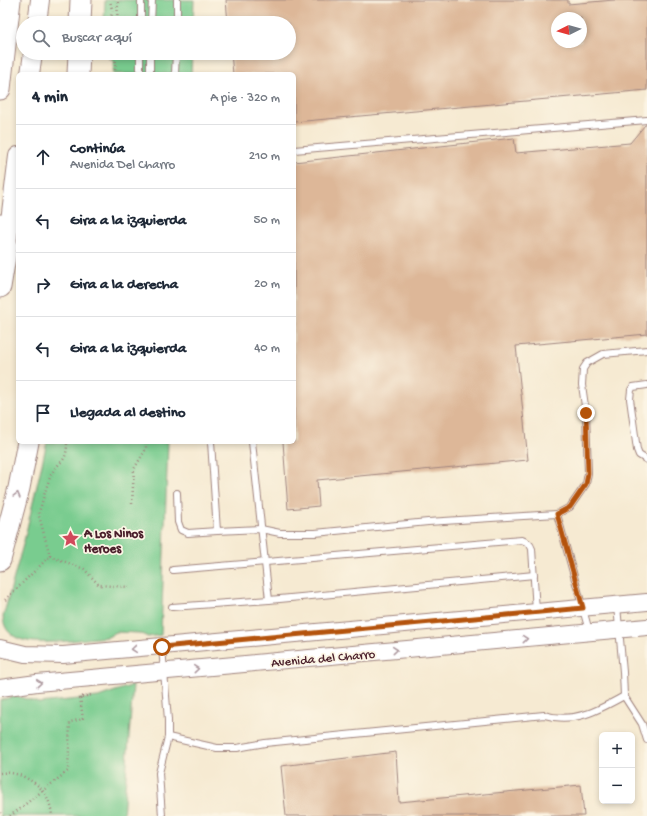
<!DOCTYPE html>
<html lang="es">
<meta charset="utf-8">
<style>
body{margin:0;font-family:"Gochi Hand",sans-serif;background:#f2f2f3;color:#1f2937}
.controls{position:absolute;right:12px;bottom:12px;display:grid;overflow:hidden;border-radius:6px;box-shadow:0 2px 6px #0003}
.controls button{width:36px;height:36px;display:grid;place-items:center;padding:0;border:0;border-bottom:1px solid #e0e1e3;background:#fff;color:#1f2937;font:20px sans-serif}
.compass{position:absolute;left:551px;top:12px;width:36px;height:36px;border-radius:50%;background:#fff;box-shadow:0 2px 6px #0003;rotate:265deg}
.stop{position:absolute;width:12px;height:12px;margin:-9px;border:3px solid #b45309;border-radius:50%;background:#fff}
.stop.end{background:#b45309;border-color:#fff;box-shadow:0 1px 4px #0008}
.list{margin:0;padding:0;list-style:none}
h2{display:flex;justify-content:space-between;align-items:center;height:52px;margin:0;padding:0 16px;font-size:17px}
h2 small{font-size:13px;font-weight:400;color:#747a83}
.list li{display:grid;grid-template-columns:26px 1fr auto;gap:12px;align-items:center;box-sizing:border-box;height:64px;padding:0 16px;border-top:1px solid #e0e1e3}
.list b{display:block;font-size:15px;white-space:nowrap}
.list p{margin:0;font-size:13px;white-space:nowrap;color:#747a83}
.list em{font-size:13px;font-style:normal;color:#747a83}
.icon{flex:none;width:22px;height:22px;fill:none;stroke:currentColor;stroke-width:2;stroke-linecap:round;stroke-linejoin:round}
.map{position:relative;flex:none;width:647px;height:816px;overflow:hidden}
.search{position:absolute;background:#fff;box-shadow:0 2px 6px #0003;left:16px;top:16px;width:280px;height:44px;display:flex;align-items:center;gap:10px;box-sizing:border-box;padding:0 14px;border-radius:22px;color:#747a83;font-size:15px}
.panel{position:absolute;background:#fff;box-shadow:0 2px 6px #0003;left:16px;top:72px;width:280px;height:372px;border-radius:6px}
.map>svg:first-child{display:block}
.green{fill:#79cc8f;stroke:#62765d}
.building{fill:#ddb798;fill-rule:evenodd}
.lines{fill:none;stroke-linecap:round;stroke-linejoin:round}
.lane-casing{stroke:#a0847e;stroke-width:8}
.secondary-casing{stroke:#a0847e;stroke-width:18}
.primary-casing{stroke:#a0847e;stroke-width:20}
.highway-casing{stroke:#a0847e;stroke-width:23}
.path{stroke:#a0847e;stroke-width:2.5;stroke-dasharray:1 3;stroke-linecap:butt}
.lane{stroke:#fff;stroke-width:6}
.secondary{stroke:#fff;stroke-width:16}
.primary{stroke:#fff;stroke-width:18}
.highway{stroke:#fff;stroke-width:21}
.oneway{stroke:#ae9aa0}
.route{stroke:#b45309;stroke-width:5}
.labels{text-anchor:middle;stroke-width:3.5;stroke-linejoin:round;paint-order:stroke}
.poi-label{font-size:13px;font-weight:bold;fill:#4a1f2b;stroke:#fcf5e5;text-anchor:start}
.street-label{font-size:13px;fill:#4a1f2b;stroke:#fcf5e5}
</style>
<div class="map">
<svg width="647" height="816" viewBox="0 0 647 816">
<rect width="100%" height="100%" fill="#fcf5e5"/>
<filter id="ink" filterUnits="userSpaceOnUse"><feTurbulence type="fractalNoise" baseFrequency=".025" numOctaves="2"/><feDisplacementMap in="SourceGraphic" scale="8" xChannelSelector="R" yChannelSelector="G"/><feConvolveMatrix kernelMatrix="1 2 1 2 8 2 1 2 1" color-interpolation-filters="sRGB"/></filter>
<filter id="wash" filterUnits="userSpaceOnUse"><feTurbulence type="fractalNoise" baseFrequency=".012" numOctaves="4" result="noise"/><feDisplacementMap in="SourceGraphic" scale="16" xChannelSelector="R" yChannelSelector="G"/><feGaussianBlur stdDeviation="0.9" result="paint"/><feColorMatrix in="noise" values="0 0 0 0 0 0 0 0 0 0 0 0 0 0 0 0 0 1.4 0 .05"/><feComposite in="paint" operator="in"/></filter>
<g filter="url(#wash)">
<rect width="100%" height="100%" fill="#f6ead2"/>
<g class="green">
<path d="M 105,0 L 194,0 L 193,23 L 104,23 Z"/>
<path d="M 104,53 L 192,53 L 191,74 L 113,74 L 114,60 L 108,57 Z"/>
<path d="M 47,442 L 168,442 L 161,635 L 148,637 L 139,633 L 116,632 L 108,637 C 96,638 83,639 71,641 C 49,642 5,649 3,617 L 24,541 Z"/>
<path d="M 133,685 L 123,816 L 0,816 L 0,700 L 17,696 L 39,703 L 98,697 Z"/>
</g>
<g id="blocks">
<g class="building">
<path d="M 226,0 L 568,0 L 568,4 L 614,0 L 647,0 L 647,90 L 294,122 L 294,74 L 233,74 L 231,53 L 289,53 L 289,23 L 228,23 ZM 557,18 L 581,18 L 581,42 L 557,42 Z"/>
<path d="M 645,125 L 647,125 L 647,334 L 516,346 L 528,460 L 317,480 L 319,506 L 288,509 L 283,442 L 294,442 L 294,162 L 514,138 L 516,153 L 630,143 Z"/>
<path d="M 396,752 L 399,802 L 581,785 L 584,816 L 286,816 L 281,766 Z"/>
</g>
</g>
</g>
<g filter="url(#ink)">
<use href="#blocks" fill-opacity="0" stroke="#a0847e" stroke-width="1"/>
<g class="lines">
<defs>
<g id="lane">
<path d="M 141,23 L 141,0"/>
<path d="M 151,23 L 152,0"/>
<path d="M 177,23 L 177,0"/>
<path d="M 140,74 L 140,53"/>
<path d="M 150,74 L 150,53"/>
<path d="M 175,74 L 176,53"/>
<path d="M 294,150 L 647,120"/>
<path d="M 647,385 L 633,387 L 631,390 L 630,399 L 637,450 L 639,455 L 647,460"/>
<path d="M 211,442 L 217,531 L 261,529 L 280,533 L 315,533 L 428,522 L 557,514"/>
<path d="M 252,442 L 269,600"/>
<path d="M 177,493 L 178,522 L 181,530 L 188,533 L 217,531"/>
<path d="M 173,570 L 522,540 C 527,542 530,543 532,549 L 536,611"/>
<path d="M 617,606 L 623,672 L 624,696 L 642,724 L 647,740"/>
<path d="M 172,607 L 269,600 L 534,575"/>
<path d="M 589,631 L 557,514 L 570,507 L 586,484 L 588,473 L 586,413 L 582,385 L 583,369 L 587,363 L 603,354 L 647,350"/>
<path d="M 168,737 L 217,748 L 237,748 L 265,743 L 544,715 C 574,724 599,710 624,696"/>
<path d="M 162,816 L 159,773 L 168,737 L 168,720 L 162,647"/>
</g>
<g id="secondary">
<path d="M 0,648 L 25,654 L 63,655 L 647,602"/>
<path d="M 0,688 L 37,683 L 647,627"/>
</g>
<g id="primary">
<path d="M 37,23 L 40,0"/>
<path d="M 30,74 L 33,53"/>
<path d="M 7,245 L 18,156"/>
</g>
<g id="highway">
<path d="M 80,23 L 81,0"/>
<path d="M 78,74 L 79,53"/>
<path d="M 0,89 L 10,0"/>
<path d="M 0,225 L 7,245 L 0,287"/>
<path d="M 0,560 L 19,488 L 28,442"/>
</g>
</defs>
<use href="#lane" class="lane-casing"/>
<use href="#secondary" class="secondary-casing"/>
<use href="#primary" class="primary-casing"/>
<use href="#highway" class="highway-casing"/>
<g class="path">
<path d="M 108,23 C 114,12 112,11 110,0"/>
<path d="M 117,23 L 118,0"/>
<path d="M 111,61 L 112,53"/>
<path d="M 115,74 L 116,53"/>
<path d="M 132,504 L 134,469 L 146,449 L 146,442"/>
<path d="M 50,556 L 39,516 L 39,512 C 43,500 46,487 51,475 C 59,459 67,465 67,442"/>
<path d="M 50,556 L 84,569 L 99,585 L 129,587"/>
<path d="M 5,600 L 50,556"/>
<path d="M 0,773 C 7,772 15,773 22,776 C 40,784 50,795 52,816"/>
<path d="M 0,813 L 3,816"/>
<path d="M 10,816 L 68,771 L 70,722 L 83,719 L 80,697 L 92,695"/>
</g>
<use href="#lane" class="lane"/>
<use href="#secondary" class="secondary"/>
<use href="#primary" class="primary"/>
<use href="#highway" class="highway"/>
</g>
<defs><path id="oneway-chevron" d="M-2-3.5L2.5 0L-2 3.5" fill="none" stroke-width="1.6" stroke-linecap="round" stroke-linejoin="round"/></defs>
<g class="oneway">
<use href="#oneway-chevron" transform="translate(17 495) rotate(-75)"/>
<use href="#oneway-chevron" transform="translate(525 639) rotate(-5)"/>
<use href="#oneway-chevron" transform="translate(134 649) rotate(175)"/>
<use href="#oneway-chevron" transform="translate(395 650) rotate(-5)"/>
<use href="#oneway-chevron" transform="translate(196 669) rotate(-5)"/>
<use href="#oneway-chevron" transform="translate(39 683) rotate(-5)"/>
</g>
</g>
<g class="lines" filter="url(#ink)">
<path class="route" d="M 162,647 L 583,608 L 557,514 L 570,507 L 586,484 L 588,473 L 586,413"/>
</g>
<defs>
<symbol id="sight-bare" viewBox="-9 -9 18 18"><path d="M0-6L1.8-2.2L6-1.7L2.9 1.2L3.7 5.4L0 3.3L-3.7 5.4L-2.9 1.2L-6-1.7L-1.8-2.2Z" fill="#d1495b" stroke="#fcf5e5" stroke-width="2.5" paint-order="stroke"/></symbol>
</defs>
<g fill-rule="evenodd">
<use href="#sight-bare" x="58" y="526" width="25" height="25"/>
</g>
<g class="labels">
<g class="poi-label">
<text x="84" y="537">A Los Ninos<tspan x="84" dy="15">Heroes</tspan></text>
</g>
<g class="street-label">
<text transform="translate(323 657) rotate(-5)" y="5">Avenida del Charro</text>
</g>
</g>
</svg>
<div class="controls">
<button>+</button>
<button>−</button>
</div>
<svg class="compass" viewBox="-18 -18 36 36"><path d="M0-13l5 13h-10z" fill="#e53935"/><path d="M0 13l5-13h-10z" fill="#747a83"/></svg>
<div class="stop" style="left:162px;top:647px"></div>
<div class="stop end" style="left:586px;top:413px"></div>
<div class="search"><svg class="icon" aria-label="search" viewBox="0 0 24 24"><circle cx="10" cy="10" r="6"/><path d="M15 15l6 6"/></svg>Buscar aquí</div>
<section class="panel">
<h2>4 min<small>A pie · 320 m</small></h2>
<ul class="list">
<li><svg class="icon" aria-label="ahead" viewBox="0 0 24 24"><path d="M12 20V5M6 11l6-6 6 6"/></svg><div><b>Continúa</b><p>Avenida Del Charro</p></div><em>210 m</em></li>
<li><svg class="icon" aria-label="left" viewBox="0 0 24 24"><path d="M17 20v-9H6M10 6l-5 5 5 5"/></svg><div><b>Gira a la izquierda</b></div><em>50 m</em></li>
<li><svg class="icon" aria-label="right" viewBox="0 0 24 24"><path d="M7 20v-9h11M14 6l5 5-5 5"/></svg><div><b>Gira a la derecha</b></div><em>20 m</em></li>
<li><svg class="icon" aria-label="left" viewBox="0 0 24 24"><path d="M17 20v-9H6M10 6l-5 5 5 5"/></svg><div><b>Gira a la izquierda</b></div><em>40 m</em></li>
<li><svg class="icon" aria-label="arrive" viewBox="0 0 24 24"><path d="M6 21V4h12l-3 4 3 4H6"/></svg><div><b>Llegada al destino</b></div></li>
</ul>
</section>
</div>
